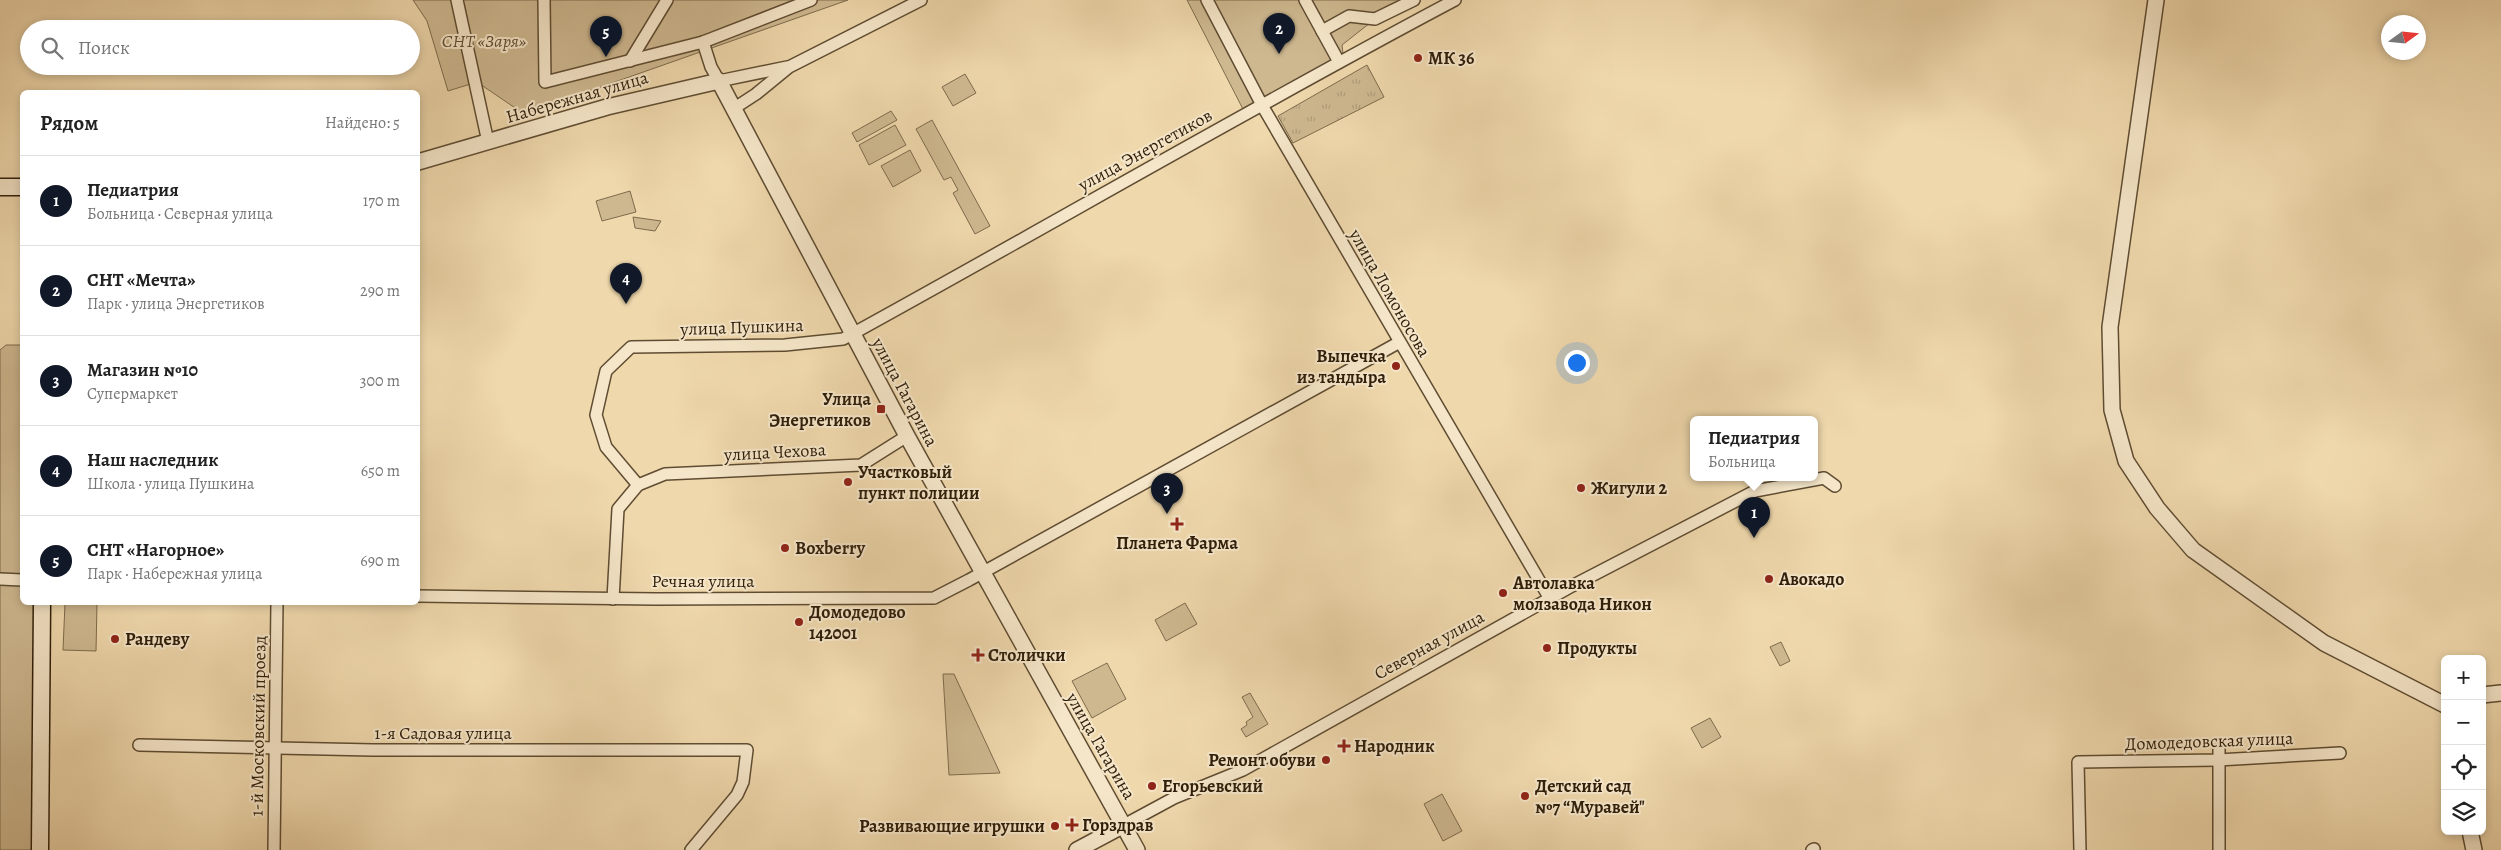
<!DOCTYPE html>
<html lang="ru">
<meta charset="utf-8">
<style>
body{margin:0;font-family:Alegreya,serif;background:#f6f6f6;color:#222}
.controls{position:absolute;right:15px;bottom:15px;display:grid;overflow:hidden;border-radius:8px;box-shadow:0 2px 8px #0003}
.controls button{width:45px;height:45px;display:grid;place-items:center;padding:0;border:0;border-bottom:1px solid #e0e0e0;background:#fff;color:#222;font:25px sans-serif}
.compass{position:absolute;left:2381px;top:15px;width:45px;height:45px;border-radius:50%;background:#fff;box-shadow:0 2px 8px #0003;rotate:75deg}
.you{position:absolute;left:1576px;top:362px;width:18px;height:18px;margin:-12px;border:4px solid #fff;border-radius:50%;background:#1a73e8;box-shadow:0 0 0 8px #1a73e833}
.badge{display:grid;place-items:center;width:32px;height:32px;border-radius:50%;background:#111827;color:#fff;font-size:16px;font-weight:700}
.pin{position:absolute;translate:-50% -41px;filter:drop-shadow(0 1px 2px #0008)}
.pin::after{content:'';position:absolute;top:26px;width:18px;height:15px;background:inherit;clip-path:polygon(0 0,100% 0,50% 100%)}
.popup{position:absolute;left:1690px;top:416px;width:128px;height:65px;box-sizing:border-box;display:grid;place-content:center;border-radius:8px;background:#fff;filter:drop-shadow(0 1px 4px #0005);font-size:16px;white-space:nowrap;color:#767676}
.popup b{font-size:19px;color:#222}
.popup::after{content:'';position:absolute;left:50%;top:100%;margin-left:-10px;border:10px solid transparent;border-top-color:#fff}
.list{margin:0;padding:0;list-style:none}
h2{display:flex;justify-content:space-between;align-items:center;height:65px;margin:0;padding:0 20px;font-size:21px}
h2 small{font-size:16px;font-weight:400;color:#767676}
.list li{display:grid;grid-template-columns:32px 1fr auto;gap:15px;align-items:center;box-sizing:border-box;height:90px;padding:0 20px;border-top:1px solid #e0e0e0}
.list b{display:block;font-size:19px;white-space:nowrap}
.list p{margin:0;font-size:16px;white-space:nowrap;color:#767676}
.list em{font-size:16px;font-style:normal;color:#767676}
.icon{flex:none;width:28px;height:28px;fill:none;stroke:currentColor;stroke-width:2;stroke-linecap:round;stroke-linejoin:round}
.map{position:relative;flex:none;width:2501px;height:850px;overflow:hidden}
.search{position:absolute;background:#fff;box-shadow:0 2px 8px #0003;left:20px;top:20px;width:400px;height:55px;display:flex;align-items:center;gap:12px;box-sizing:border-box;padding:0 18px;border-radius:28px;color:#767676;font-size:19px}
.panel{position:absolute;background:#fff;box-shadow:0 2px 8px #0003;left:20px;top:90px;width:400px;height:515px;border-radius:8px}
.map>svg:first-child{display:block}
.grass{fill:url(#grass-tufts);stroke:#7e6b4d}
.green{fill:#ceb890;stroke:#7e6b4d}
.lines{fill:none;stroke-linecap:round;stroke-linejoin:round}
.minor-casing{stroke:#5f4c32;stroke-width:14}
.tertiary-casing{stroke:#5f4c32;stroke-width:18}
.secondary-casing{stroke:#2f1e0a;stroke-width:19}
.minor{stroke:#f5e6c9;stroke-width:11}
.tertiary{stroke:#f5e6c9;stroke-width:15}
.secondary{stroke:#f5e6c9;stroke-width:16}
.poi-dot{fill:#8f2418;stroke:#f5e6c9;stroke-width:2}
.labels{text-anchor:middle;stroke-width:4;stroke-linejoin:round;paint-order:stroke}
.park-label{font-size:18px;font-style:italic;fill:#5f4c32;stroke:#f5e6c9}
.poi-label{font-size:18px;font-weight:bold;fill:#2f1e0a;stroke:#f5e6c9;text-anchor:start}
.street-label{font-size:18px;fill:#2f1e0a;stroke:#f5e6c9}
</style>
<div class="map">
<svg width="2501" height="850" viewBox="0 0 2501 850">
<defs>
<pattern id="grass-tufts" width="24" height="20" patternUnits="userSpaceOnUse" patternTransform="scale(1.25)"><rect width="24" height="20" fill="#ceb890"/><path d="M3 7l-1-3M5 7V3M7 7l1-3M15 17l-1-3M17 17v-4M19 17l1-3" fill="none" stroke="#b19e7b"/></pattern>
</defs>
<rect width="100%" height="100%" fill="#efd8ac"/>
<filter id="stains"><feTurbulence type="fractalNoise" baseFrequency=".004" numOctaves="4"/><feColorMatrix values="0 0 0 0 .2 0 0 0 0 .09 0 0 0 0 .02 0 0 0 .5 -.17"/></filter>
<radialGradient id="worn" r=".72"><stop offset=".6" stop-color="#630" stop-opacity="0"/><stop offset="1" stop-color="#630" stop-opacity=".3"/></radialGradient>
<path class="grass" d="M 1367,65 L 1384,97 L 1293,143 L 1278,116 Z"/>
<g class="green">
<path d="M 413,0 L 848,0 L 524,114 L 477,82 L 448,91 L 427,21 Z"/>
<path d="M 1187,0 L 1414,0 L 1375,19 L 1342,45 L 1344,62 L 1246,115 Z"/>
<path d="M 965,74 L 976,93 L 953,106 L 942,87 Z"/>
<path d="M 891,111 L 897,120 L 857,142 L 852,133 Z"/>
<path d="M 932,120 L 990,226 L 975,234 L 953,193 L 958,190 L 951,177 L 944,180 L 916,129 Z"/>
<path d="M 895,125 L 906,145 L 869,165 L 859,145 Z"/>
<path d="M 910,150 L 921,171 L 893,187 L 881,166 Z"/>
<path d="M 630,191 L 636,212 L 602,221 L 596,201 Z"/>
<path d="M 633,217 L 661,221 L 655,231 L 635,228 Z"/>
<path d="M 6,345 L 22,345 L 22,602 L 36,603 L 33,850 L 0,850 L 0,350 Z"/>
<path d="M 65,603 L 97,603 L 96,651 L 63,650 Z"/>
<path d="M 1185,603 L 1197,624 L 1166,641 L 1155,620 Z"/>
<path d="M 1781,642 L 1790,661 L 1780,666 L 1770,647 Z"/>
<path d="M 1107,663 L 1126,699 L 1092,718 L 1072,681 Z"/>
<path d="M 943,674 L 954,674 L 1000,773 L 949,775 Z"/>
<path d="M 1250,693 L 1268,724 L 1246,737 L 1241,729 L 1247,725 L 1246,722 L 1253,717 L 1242,697 Z"/>
<path d="M 1710,718 L 1721,737 L 1702,748 L 1691,728 Z"/>
<path d="M 1442,794 L 1462,831 L 1443,841 L 1424,804 Z"/>
</g>
<g class="lines">
<defs>
<g id="minor">
<path d="M 457,0 L 488,142"/>
<path d="M 544,0 L 545,82 L 703,42 L 811,0"/>
<path d="M 1207,0 L 1263,107 L 1550,599"/>
<path d="M 1305,0 L 1339,62"/>
<path d="M 1322,31 L 1349,16 L 1375,19 L 1414,0"/>
<path d="M 703,42 L 711,67 L 719,81 L 787,67"/>
<path d="M 630,61 L 667,0"/>
<path d="M 733,109 L 756,94 L 789,67 L 921,0"/>
<path d="M 638,485 L 606,447 L 596,415 L 606,371 L 631,347 L 785,345 L 843,339 C 1047,227 1249,109 1455,0"/>
<path d="M 0,579 L 22,580"/>
<path d="M 418,596 L 656,599 L 934,598 L 969,580 L 1398,343"/>
<path d="M 613,599 L 618,509 L 638,485 L 665,474 L 861,465 L 907,436"/>
<path d="M 139,745 L 373,750 L 747,750 L 743,782 L 737,795 L 691,850"/>
<path d="M 1124,825 L 1174,798 L 1243,770 L 1572,586 L 1755,491 L 1824,478 L 1835,486"/>
<path d="M 274,850 L 277,602"/>
<path d="M 1812,850 L 1814,849"/>
<path d="M 2080,850 L 2078,762 L 2218,760 L 2340,753"/>
<path d="M 2219,850 L 2219,749"/>
</g>
<g id="tertiary">
<path d="M 2156,0 L 2110,327 L 2112,410 L 2126,461 L 2157,508 L 2193,550 L 2324,643 L 2445,705"/>
<path d="M 418,162 L 607,107 L 719,81 L 907,436 L 1137,850"/>
<path d="M 2482,695 L 2501,693"/>
<path d="M 2470,831 L 2474,850"/>
<path d="M 1077,850 L 1124,825"/>
</g>
<g id="secondary">
<path d="M 0,187 L 22,187"/>
<path d="M 40,850 L 42,602"/>
</g>
</defs>
<use href="#minor" class="minor-casing"/>
<use href="#tertiary" class="tertiary-casing"/>
<use href="#secondary" class="secondary-casing"/>
<use href="#minor" class="minor"/>
<use href="#tertiary" class="tertiary"/>
<use href="#secondary" class="secondary"/>
</g>
<g class="poi-dot">
<circle cx="1418" cy="58" r="5"/>
<circle cx="1396" cy="366" r="5"/>
<rect x="876" y="404" width="10" height="10" rx="2.5"/>
<circle cx="848" cy="482" r="5"/>
<circle cx="1581" cy="488" r="5"/>
<path d="M1174.5 516.5h5v5h5v5h-5v5h-5v-5h-5v-5h5z"/>
<circle cx="785" cy="548" r="5"/>
<circle cx="1769" cy="579" r="5"/>
<circle cx="1503" cy="593" r="5"/>
<circle cx="799" cy="622" r="5"/>
<circle cx="115" cy="639" r="5"/>
<circle cx="1547" cy="648" r="5"/>
<path d="M975.5 647.5h5v5h5v5h-5v5h-5v-5h-5v-5h5z"/>
<path d="M1341.5 738.5h5v5h5v5h-5v5h-5v-5h-5v-5h5z"/>
<circle cx="1326" cy="760" r="5"/>
<circle cx="1152" cy="786" r="5"/>
<circle cx="1525" cy="796" r="5"/>
<path d="M1069.5 817.5h5v5h5v5h-5v5h-5v-5h-5v-5h5z"/>
<circle cx="1055" cy="826" r="5"/>
</g>
<g class="labels">
<g class="park-label">
<text x="484" y="47">СНТ «Заря»</text>
</g>
<g class="poi-label">
<text x="1428" y="64">МК 36</text>
<text x="1386" y="362" text-anchor="end">Выпечка<tspan x="1386" dy="21">из тандыра</tspan></text>
<text x="871" y="405" text-anchor="end">Улица<tspan x="871" dy="21">Энергетиков</tspan></text>
<text x="858" y="478">Участковый<tspan x="858" dy="21">пункт полиции</tspan></text>
<text x="1591" y="494">Жигули 2</text>
<text x="1177" y="549" text-anchor="middle">Планета Фарма</text>
<text x="795" y="554">Boxberry</text>
<text x="1779" y="585">Авокадо</text>
<text x="1513" y="589">Автолавка<tspan x="1513" dy="21">молзавода Никон</tspan></text>
<text x="809" y="618">Домодедово<tspan x="809" dy="21">142001</tspan></text>
<text x="125" y="645">Рандеву</text>
<text x="1557" y="654">Продукты</text>
<text x="988" y="661">Столички</text>
<text x="1354" y="752">Народник</text>
<text x="1316" y="766" text-anchor="end">Ремонт обуви</text>
<text x="1162" y="792">Егорьевский</text>
<text x="1535" y="792">Детский сад<tspan x="1535" dy="21">№7 “Муравей"</tspan></text>
<text x="1082" y="831">Горздрав</text>
<text x="1045" y="832" text-anchor="end">Развивающие игрушки</text>
</g>
<g class="street-label">
<text transform="translate(577 97) rotate(-16)" y="6">Набережная улица</text>
<text transform="translate(1145 150) rotate(-29)" y="6">улица Энергетиков</text>
<text transform="translate(1390 293) rotate(60)" y="6">улица Ломоносова</text>
<text transform="translate(742 327) rotate(-2)" y="6">улица Пушкина</text>
<text transform="translate(905 392) rotate(62)" y="6">улица Гагарина</text>
<text transform="translate(775 452) rotate(-3)" y="6">улица Чехова</text>
<text x="703" y="587">Речная улица</text>
<text transform="translate(1429 645) rotate(-29)" y="6">Северная улица</text>
<text transform="translate(258 726) rotate(-89)" y="6">1-й Московский проезд</text>
<text x="443" y="739">1-я Садовая улица</text>
<text transform="translate(2209 741) rotate(-2)" y="6">Домодедовская улица</text>
<text transform="translate(1101 746) rotate(60)" y="6">улица Гагарина</text>
</g>
</g>
<rect width="100%" height="100%" filter="url(#stains)"/>
<rect width="100%" height="100%" fill="url(#worn)"/>
</svg>
<div class="controls">
<button>+</button>
<button>−</button>
<button><svg class="icon" aria-label="locate" viewBox="0 0 24 24"><circle cx="12" cy="12" r="6"/><path d="M12 2v4M12 18v4M2 12h4M18 12h4"/></svg></button>
<button><svg class="icon" aria-label="layers" viewBox="0 0 24 24"><path d="M12 4l9 5-9 5-9-5zM3 14l9 5 9-5"/></svg></button>
</div>
<svg class="compass" viewBox="-18 -18 36 36"><path d="M0-13l5 13h-10z" fill="#e53935"/><path d="M0 13l5-13h-10z" fill="#767676"/></svg>
<div class="you"></div>
<div class="pin badge" style="left:1754px;top:538px">1</div>
<div class="popup"><b>Педиатрия</b>Больница</div>
<div class="pin badge" style="left:1279px;top:54px">2</div>
<div class="pin badge" style="left:1167px;top:514px">3</div>
<div class="pin badge" style="left:626px;top:304px">4</div>
<div class="pin badge" style="left:606px;top:57px">5</div>
<div class="search"><svg class="icon" aria-label="search" viewBox="0 0 24 24"><circle cx="10" cy="10" r="6"/><path d="M15 15l6 6"/></svg>Поиск</div>
<section class="panel">
<h2>Рядом<small>Найдено: 5</small></h2>
<ul class="list">
<li><span class="badge">1</span><div><b>Педиатрия</b><p>Больница · Северная улица</p></div><em>170 m</em></li>
<li><span class="badge">2</span><div><b>СНТ «Мечта»</b><p>Парк · улица Энергетиков</p></div><em>290 m</em></li>
<li><span class="badge">3</span><div><b>Магазин №10</b><p>Супермаркет</p></div><em>300 m</em></li>
<li><span class="badge">4</span><div><b>Наш наследник</b><p>Школа · улица Пушкина</p></div><em>650 m</em></li>
<li><span class="badge">5</span><div><b>СНТ «Нагорное»</b><p>Парк · Набережная улица</p></div><em>690 m</em></li>
</ul>
</section>
</div>
